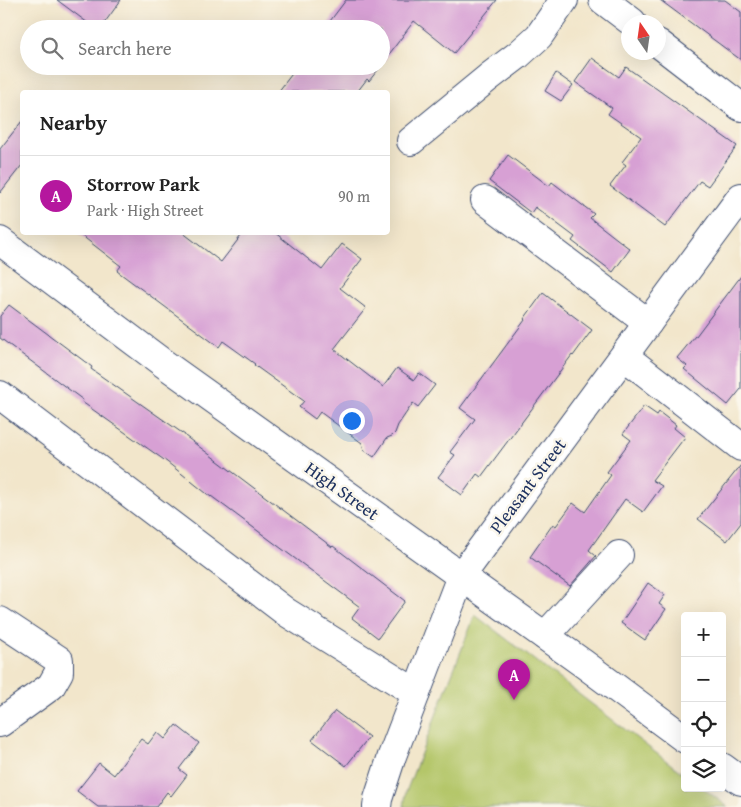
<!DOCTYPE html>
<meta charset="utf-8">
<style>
body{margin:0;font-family:"Gentium Book Plus",serif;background:#f6f6f6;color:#222}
.controls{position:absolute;right:15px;bottom:15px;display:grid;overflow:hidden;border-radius:5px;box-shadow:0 5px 20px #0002}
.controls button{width:45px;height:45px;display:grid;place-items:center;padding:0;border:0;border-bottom:1px solid #e0e0e0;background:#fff;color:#222;font:25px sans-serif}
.compass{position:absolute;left:621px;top:15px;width:45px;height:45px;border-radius:50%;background:#fff;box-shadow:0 5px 20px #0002;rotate:347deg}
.you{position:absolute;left:351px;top:420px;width:18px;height:18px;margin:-12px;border:4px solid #fff;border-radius:50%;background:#1a73e8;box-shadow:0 0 0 8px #1a73e833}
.badge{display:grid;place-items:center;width:32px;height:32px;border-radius:50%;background:#b5179e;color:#fff;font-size:16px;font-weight:700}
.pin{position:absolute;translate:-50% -41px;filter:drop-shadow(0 1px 2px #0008)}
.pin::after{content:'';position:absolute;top:26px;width:18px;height:15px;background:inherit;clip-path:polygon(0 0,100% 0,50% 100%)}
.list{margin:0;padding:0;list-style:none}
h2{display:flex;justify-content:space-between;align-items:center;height:65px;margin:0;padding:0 20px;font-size:21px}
h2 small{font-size:16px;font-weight:400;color:#767676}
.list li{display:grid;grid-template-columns:32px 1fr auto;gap:15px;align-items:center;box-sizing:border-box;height:80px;padding:0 20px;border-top:1px solid #e0e0e0}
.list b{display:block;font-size:19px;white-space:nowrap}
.list p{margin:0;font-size:16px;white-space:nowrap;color:#767676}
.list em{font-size:16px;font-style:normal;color:#767676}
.icon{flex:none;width:28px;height:28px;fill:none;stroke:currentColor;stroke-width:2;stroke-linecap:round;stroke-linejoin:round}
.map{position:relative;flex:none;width:741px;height:807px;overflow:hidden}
.search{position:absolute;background:#fff;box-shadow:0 5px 20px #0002;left:20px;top:20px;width:370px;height:55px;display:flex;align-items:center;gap:12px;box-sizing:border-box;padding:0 18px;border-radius:28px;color:#767676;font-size:19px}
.panel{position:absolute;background:#fff;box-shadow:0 5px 20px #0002;left:20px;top:90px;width:370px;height:145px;border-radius:5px}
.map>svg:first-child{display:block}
.green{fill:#b4c669;stroke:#687a64}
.building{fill:#d7a0d4}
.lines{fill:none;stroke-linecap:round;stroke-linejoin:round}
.minor-casing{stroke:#3b4a6e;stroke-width:30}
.minor{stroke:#fff;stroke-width:28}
.labels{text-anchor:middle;stroke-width:5;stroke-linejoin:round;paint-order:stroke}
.street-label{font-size:18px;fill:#1b2f5e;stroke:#fbf7ec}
</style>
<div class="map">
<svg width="741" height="807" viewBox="0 0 741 807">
<rect width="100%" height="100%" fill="#fbf7ec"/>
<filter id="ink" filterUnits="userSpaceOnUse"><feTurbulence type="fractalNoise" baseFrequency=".02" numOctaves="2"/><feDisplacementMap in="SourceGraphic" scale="10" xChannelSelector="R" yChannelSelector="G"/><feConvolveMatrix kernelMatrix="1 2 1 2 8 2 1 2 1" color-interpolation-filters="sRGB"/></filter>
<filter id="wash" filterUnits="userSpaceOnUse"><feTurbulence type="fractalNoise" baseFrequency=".0096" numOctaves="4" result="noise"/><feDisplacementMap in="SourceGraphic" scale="20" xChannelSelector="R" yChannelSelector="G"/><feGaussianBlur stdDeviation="1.12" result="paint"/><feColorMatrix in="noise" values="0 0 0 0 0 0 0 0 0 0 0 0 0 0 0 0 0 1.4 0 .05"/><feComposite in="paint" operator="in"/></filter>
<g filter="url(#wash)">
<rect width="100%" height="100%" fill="#f2e6cb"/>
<path class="green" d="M 475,615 L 685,775 L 685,788 L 703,788 L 728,807 L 404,807 L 406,792 Z"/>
<g id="blocks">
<g class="building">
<path d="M 57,0 L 121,0 L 100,29 L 96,29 Z"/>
<path d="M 346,0 L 497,0 L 454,53 L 414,21 L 381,65 L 381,29 L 324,29 Z"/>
<path d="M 660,0 L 725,0 L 741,12 L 741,60 Z"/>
<path d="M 592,58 L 619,77 L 626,67 L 737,146 L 708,186 L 700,181 L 665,227 L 610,186 L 626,165 L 622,162 L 641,137 L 608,114 L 612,108 L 575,82 Z"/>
<path d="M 298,66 L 381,66 L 369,81 L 367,79 L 357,92 L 278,92 Z"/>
<path d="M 556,73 L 573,85 L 561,101 L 545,91 Z"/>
<path d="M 22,121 L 22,165 L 0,193 L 0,149 Z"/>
<path d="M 508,155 L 549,186 L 552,182 L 594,214 L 590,218 L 630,249 L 613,272 L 572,241 L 575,237 L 535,207 L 531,213 L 489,181 Z"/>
<path d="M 77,232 L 182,232 L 221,262 L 244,232 L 274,232 L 322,270 L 342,244 L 362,259 L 340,288 L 366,308 L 334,349 L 383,387 L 397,368 L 414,380 L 419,373 L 435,385 L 418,407 L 413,403 L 398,425 L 395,433 L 392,436 L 387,438 L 374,457 L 364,450 L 362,443 L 320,412 L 315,419 L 299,407 L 304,401 L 254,365 L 255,364 L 223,341 L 219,347 L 117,271 L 121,266 Z"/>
<path d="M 741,276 L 741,389 L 728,405 L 684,369 L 687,366 L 677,358 L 695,336 L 696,336 Z"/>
<path d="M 543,293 L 592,330 L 573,356 L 572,355 L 481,477 L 477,474 L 462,495 L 438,477 L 455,455 L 450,452 L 475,419 L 460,408 L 525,320 L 524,319 Z"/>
<path d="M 9,305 L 92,367 L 91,369 L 185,435 L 185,436 L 332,547 L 333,546 L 405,601 L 378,638 L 352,618 L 360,607 L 211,496 L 211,497 L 167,462 L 82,402 L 83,400 L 0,338 L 0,316 Z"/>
<path d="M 644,406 L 657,415 L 659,412 L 676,425 L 674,428 L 685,437 L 652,480 L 662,486 L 643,512 L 625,499 L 589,550 L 596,556 L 570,586 L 530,557 L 553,524 L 556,526 L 573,503 L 585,512 L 611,475 L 607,472 L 631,440 L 623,434 Z"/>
<path d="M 741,465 L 741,523 L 727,541 L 698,519 Z"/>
<path d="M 648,583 L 665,595 L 659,604 L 666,609 L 645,640 L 621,623 Z"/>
<path d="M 335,711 L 369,737 L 346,766 L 312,740 Z"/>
<path d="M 176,725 L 199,743 L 179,769 L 187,775 L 171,796 L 167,792 L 156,807 L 98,807 L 77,791 L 99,763 L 114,775 L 141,739 L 148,744 L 157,732 L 165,739 Z"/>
</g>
</g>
</g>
<g filter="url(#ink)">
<use href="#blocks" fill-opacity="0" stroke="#3b4a6e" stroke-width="1"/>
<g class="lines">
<defs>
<g id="minor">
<path d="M 603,0 L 632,22"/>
<path d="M 658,43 L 741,107"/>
<path d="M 411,141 L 489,77 L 518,55 L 539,36 L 564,0"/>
<path d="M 485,200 L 648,323"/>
<path d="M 0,241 L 163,363 L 584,664 L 685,739"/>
<path d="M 624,356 L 741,447"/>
<path d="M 0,395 L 286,612 L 416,693"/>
<path d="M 0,621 L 59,660 L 59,672 L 51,686 L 0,723"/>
<path d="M 545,636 L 619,555"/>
<path d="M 722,767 L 741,781"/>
<path d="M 377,807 L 378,799 L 392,756 L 461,576 L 741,197"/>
</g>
</defs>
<use href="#minor" class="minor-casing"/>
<use href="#minor" class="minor"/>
</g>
</g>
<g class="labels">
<g class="street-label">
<text transform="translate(528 486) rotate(-53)" y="6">Pleasant Street</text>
<text transform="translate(342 491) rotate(36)" y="6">High Street</text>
</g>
</g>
</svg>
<div class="controls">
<button>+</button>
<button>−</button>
<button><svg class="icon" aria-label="locate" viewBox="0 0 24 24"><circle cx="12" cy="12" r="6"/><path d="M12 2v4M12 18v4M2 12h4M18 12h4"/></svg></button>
<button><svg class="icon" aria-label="layers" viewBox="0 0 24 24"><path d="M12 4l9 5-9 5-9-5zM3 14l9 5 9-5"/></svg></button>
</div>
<svg class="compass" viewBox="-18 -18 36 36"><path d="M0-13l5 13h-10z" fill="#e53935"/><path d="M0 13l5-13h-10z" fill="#767676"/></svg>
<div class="you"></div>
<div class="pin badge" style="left:514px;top:700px">A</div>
<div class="search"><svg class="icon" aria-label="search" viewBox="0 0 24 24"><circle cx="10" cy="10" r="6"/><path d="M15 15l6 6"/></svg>Search here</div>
<section class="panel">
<h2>Nearby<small></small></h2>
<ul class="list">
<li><span class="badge">A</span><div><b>Storrow Park</b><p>Park · High Street</p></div><em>90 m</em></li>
</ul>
</section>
</div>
